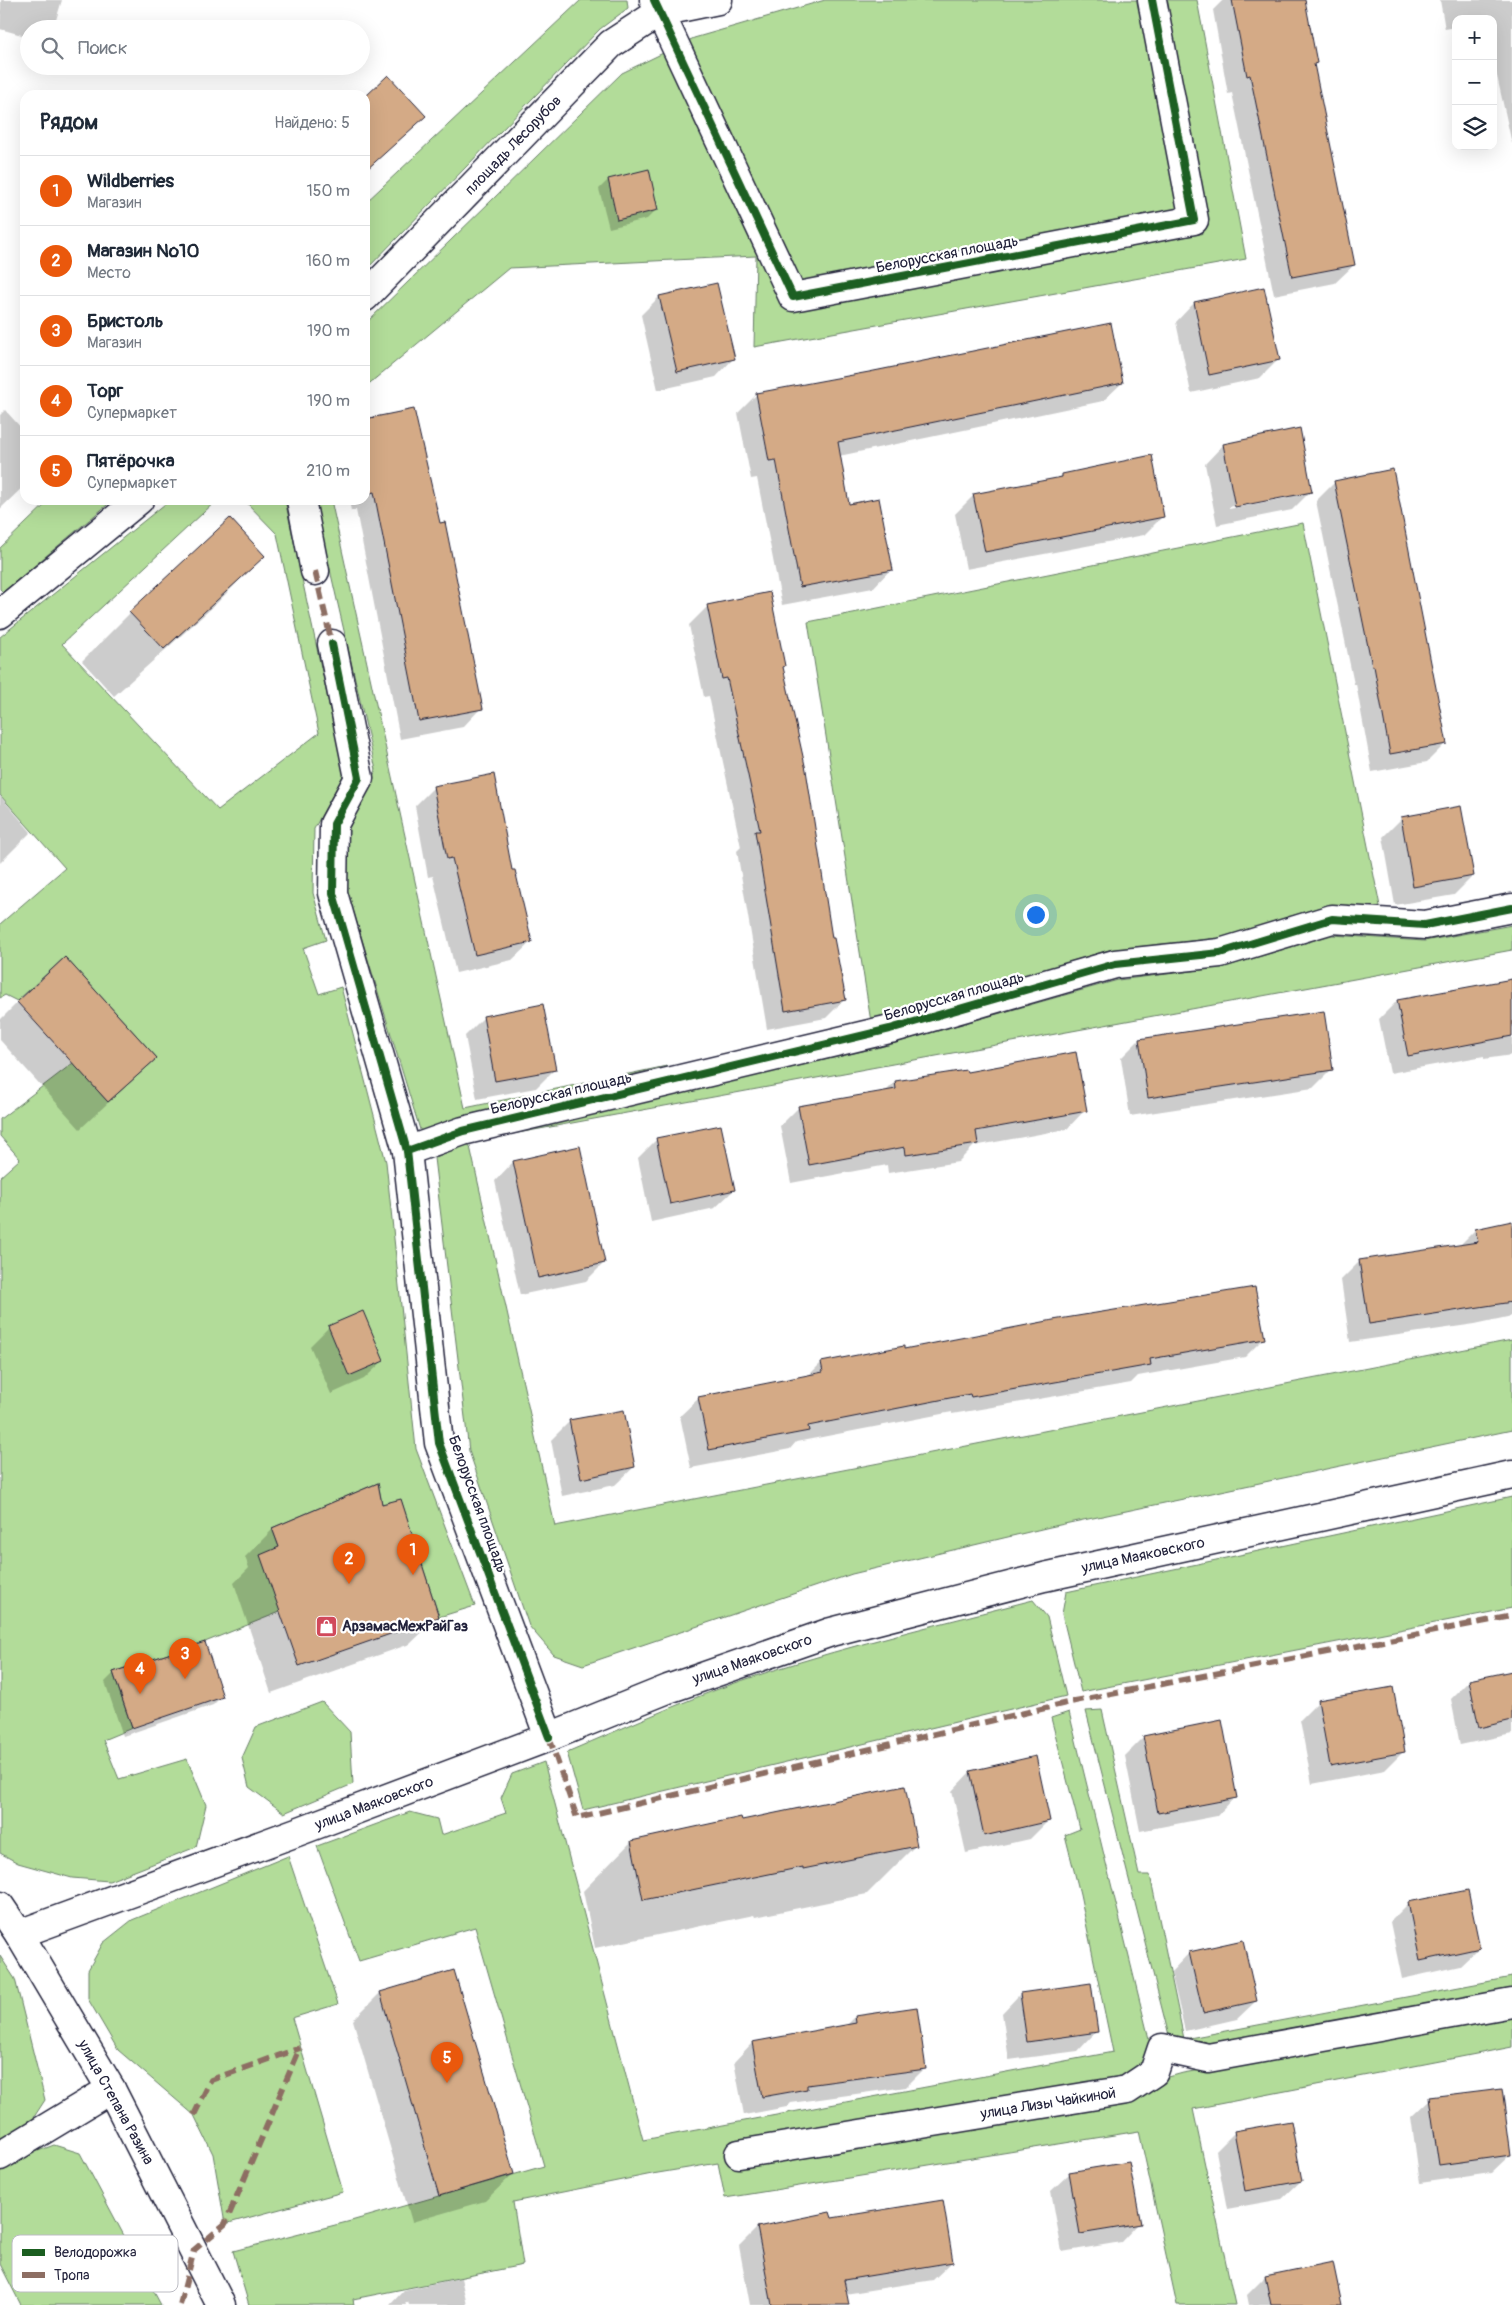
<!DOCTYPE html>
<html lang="ru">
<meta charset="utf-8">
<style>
body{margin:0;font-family:Pangolin,sans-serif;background:#f2f2f3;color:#1f2937}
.controls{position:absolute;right:15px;top:15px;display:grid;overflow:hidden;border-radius:10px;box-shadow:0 5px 20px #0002}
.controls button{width:45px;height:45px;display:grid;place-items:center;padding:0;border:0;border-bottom:1px solid #e0e1e3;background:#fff;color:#1f2937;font:25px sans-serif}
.you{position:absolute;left:1035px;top:914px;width:18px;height:18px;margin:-12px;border:4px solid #fff;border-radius:50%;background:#1a73e8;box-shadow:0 0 0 8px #1a73e833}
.badge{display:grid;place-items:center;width:32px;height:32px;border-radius:50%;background:#ea580c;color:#fff;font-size:16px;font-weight:700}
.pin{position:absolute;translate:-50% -41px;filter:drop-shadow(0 1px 2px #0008)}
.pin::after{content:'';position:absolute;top:26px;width:18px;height:15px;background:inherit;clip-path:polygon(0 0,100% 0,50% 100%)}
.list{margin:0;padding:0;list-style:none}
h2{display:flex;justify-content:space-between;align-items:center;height:65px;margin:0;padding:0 20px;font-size:21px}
h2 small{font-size:16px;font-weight:400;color:#747a83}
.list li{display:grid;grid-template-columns:32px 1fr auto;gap:15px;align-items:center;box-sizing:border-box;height:70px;padding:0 20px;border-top:1px solid #e0e1e3}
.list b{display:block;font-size:19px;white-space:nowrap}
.list p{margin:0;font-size:16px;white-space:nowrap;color:#747a83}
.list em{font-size:16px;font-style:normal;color:#747a83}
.icon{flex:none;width:28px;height:28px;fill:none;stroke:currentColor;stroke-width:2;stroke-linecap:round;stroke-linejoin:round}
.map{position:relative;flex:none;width:1512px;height:2305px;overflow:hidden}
.search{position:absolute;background:#fff;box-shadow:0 5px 20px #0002;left:20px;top:20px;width:350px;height:55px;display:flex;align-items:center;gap:12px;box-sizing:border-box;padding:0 18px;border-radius:28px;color:#747a83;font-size:19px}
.panel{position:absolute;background:#fff;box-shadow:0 5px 20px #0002;left:20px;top:90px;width:350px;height:415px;border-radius:15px}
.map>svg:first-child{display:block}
.green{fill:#b2dc99;stroke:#6a7f6a}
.shadow{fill:#0003;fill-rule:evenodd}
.building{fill:#d4aa86;stroke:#22223b}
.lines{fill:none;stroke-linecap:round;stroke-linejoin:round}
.minor-casing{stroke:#22223b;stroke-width:31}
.major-casing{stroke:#22223b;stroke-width:31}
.minor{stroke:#fff;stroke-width:28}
.major{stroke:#fff;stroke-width:28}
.quiet{stroke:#8d6e63;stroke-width:6;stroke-dasharray:12 6;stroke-linecap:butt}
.cycleway-casing{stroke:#fff;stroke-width:11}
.cycleway{stroke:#1b5e20;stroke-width:8}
.labels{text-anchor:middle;stroke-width:4.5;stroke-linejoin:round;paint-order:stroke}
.street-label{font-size:15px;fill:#22223b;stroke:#fff}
.poi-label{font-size:15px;font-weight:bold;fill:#22223b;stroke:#fff;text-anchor:start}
.key{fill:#fff;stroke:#bdbdc4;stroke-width:1}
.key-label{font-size:14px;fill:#22223b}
</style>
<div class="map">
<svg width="1512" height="2305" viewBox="0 0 1512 2305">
<rect width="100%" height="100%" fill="#fff"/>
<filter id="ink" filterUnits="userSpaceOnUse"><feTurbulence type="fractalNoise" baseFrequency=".02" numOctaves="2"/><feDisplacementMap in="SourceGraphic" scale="10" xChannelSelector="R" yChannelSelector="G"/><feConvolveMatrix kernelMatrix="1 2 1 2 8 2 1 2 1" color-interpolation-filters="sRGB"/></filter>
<g filter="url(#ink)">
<g class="green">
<path d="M 581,0 L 627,0 L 628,8 L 600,29 L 365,271 L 365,203 Z"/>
<path d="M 825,0 L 1197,0 L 1246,259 L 754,347 L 756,256 L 509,268 L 365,387 L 365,324 L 622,73 L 694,38 Z"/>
<path d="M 50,500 L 113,500 L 3,592 L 0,589 L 0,548 Z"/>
<path d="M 170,500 L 217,500 L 62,644 L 218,810 L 319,733 L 277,534 L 244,500 L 285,500 L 344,774 L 314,829 L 313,893 L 326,940 L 303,948 L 319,994 L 341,987 L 386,1162 L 416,1449 L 475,1606 L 439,1617 L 401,1500 L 382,1504 L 378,1483 L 272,1528 L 279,1547 L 280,1612 L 205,1642 L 113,1672 L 132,1728 L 103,1740 L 119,1779 L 187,1759 L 206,1805 L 196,1847 L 109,1881 L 72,1878 L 18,1863 L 0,1853 L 0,1177 L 20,1159 L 0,1136 L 0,1119 L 73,1063 L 108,1102 L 157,1058 L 65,957 L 17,1001 L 5,995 L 0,998 L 0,924 L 65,868 L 0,795 L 0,637 Z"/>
<path d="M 314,500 L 331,500 L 465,1108 L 667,1066 L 459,1118 L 421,1133 L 346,887 L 349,828 L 376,770 Z"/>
<path d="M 1303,523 L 1381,911 L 1318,908 L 1220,938 L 1109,950 L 871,1022 L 808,622 Z"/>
<path d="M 1512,925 L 1512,950 L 469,1142 L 555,1526 L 1512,1340 L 1512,1430 L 1050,1527 L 852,1574 L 583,1665 L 554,1655 L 529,1626 L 469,1451 L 434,1158 L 469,1142 L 880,1047 L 1118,980 L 1224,967 L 1332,935 L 1424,941 Z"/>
<path d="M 1512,1497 L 1512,1608 L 1081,1692 L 1062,1614 L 1066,1592 Z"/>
<path d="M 1033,1600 L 1047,1617 L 1066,1696 L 583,1810 L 567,1752 C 633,1724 700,1693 768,1672 C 855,1644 944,1623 1033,1600 Z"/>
<path d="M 322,1702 L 350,1732 L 353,1784 L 284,1813 L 249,1787 L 242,1758 L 256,1727 Z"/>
<path d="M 1102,1710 L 1139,1875 L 1150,1875 L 1184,2039 L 1512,1977 L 1512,1994 L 1208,2049 L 1170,2040 L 1086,1711 Z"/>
<path d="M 1069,1712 L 1150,2043 L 1165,2078 L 1183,2073 L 1512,2014 L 1512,2047 L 1193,2109 L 1235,2305 L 1177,2305 L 1139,2131 L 725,2198 L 718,2163 L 652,2174 L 513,2202 L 523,2265 L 353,2299 L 354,2305 L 249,2305 L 233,2251 L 351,2221 L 544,2166 L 475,1927 L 359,1961 L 317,1846 L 410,1812 L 437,1819 L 441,1835 L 506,1813 L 501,1798 L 512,1774 L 544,1762 L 643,2140 L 1113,2052 L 1080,1894 L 1065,1835 L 1080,1829 L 1051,1718 Z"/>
<path d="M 288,1856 L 338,2004 L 292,2018 L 343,2192 L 225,2224 L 213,2154 L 194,2115 L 118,2050 L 88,1999 L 88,1970 L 103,1943 L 132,1920 Z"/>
<path d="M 0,1956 L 15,1979 L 45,2100 L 32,2120 L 0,2143 Z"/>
<path d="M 54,2145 L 80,2153 L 161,2305 L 21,2305 L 0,2264 L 0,2171 L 30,2154 Z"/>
</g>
<g class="shadow">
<path d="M 1,0 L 62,0 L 56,20 L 48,29 L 29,29 L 29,37 L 0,29 Z"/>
<path d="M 1223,0 L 1304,0 L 1315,63 L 1313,65 L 1354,265 L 1335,283 L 1274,295 L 1232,93 L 1228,94 L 1213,10 Z"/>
<path d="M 1440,0 L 1512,0 L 1512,144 L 1493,58 L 1493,19 L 1456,19 L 1456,27 L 1445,29 Z"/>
<path d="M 608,180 L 656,210 L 647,219 L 609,228 L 599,189 Z"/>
<path d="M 659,297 L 734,358 L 716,377 L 658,390 L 641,315 Z"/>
<path d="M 1194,303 L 1278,360 L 1260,378 L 1191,393 L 1176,322 Z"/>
<path d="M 1122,383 L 1103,401 L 839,456 L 848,506 L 891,569 L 873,588 L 782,605 L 757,478 L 751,479 L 738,413 L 757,394 Z"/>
<path d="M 5,410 L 25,432 L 25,485 L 0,509 L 0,415 Z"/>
<path d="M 365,420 L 481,708 L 463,727 L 400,739 L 356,510 L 351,511 L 349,500 L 365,500 Z"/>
<path d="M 1223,445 L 1311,491 L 1292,510 L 1217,525 L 1205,464 ZM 1291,495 L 1291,497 L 1229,509 L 1229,507 Z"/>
<path d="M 1062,475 L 1163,516 L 1144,535 L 966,569 L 955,514 L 974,495 L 1057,480 Z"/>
<path d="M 1335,482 L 1446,743 L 1427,762 L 1372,772 L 1356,684 L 1354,684 L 1316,501 Z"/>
<path d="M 263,556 L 215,605 L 114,696 L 82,661 L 130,613 Z"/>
<path d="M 708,606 L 782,668 L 831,939 L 845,999 L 826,1018 L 767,1029 L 737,851 L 741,847 L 709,696 L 704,697 L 689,625 Z"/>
<path d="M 434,787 L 511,872 L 531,942 L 512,960 L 456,973 L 433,876 L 428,877 L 415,806 Z"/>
<path d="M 0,796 L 31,832 L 0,863 Z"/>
<path d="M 1402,818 L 1473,876 L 1454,895 L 1395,905 L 1383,837 Z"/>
<path d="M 1512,980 L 1512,1055 L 1484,1059 L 1484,1056 L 1390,1073 L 1379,1019 L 1397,1001 Z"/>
<path d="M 18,1002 L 156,1058 L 80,1129 L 0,1040 L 0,1020 Z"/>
<path d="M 542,1006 L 555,1069 L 536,1088 L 477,1099 L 465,1036 L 483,1018 Z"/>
<path d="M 1139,1040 L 1332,1069 L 1313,1088 L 1130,1116 L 1121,1058 Z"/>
<path d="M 965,1074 L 1085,1110 L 1067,1129 L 974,1146 L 958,1162 L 888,1173 L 887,1165 L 791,1183 L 780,1126 L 799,1107 L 885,1092 L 895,1082 Z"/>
<path d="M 657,1139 L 734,1190 L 715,1208 L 651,1222 L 638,1158 Z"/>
<path d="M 513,1162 L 604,1263 L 586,1281 L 520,1295 L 495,1181 Z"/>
<path d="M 1512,1222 L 1512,1316 L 1475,1324 L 1350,1342 L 1341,1280 L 1360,1261 L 1459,1246 L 1475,1230 Z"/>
<path d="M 329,1327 L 383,1361 L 364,1379 L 331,1394 L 310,1346 Z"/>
<path d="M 1263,1339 L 1245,1357 L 1138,1376 L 1131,1383 L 952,1414 L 952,1412 L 796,1442 L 790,1449 L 691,1468 L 680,1416 L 699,1398 L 808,1376 L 821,1363 Z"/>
<path d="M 570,1421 L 634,1467 L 615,1485 L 562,1496 L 551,1440 Z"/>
<path d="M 273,1529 L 438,1617 L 410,1644 L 271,1693 L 234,1583 L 249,1568 L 245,1557 Z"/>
<path d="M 1512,1672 L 1512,1734 L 1460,1745 L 1451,1699 L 1469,1681 Z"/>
<path d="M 114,1673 L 222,1696 L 213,1705 L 123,1736 L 105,1682 Z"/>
<path d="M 1319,1701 L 1404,1751 L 1385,1770 L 1312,1784 L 1300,1720 Z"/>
<path d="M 1144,1737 L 1235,1797 L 1217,1816 L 1140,1831 L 1125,1756 Z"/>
<path d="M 970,1772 L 1049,1820 L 1030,1839 L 966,1853 L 952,1791 Z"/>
<path d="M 740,1819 L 741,1822 L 916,1845 L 867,1894 L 755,1917 L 754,1915 L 595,1948 L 583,1891 L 631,1842 Z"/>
<path d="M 1467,1891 L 1479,1948 L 1460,1966 L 1402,1979 L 1390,1922 L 1408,1904 Z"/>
<path d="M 1189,1953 L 1256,2001 L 1237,2019 L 1185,2031 L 1171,1972 Z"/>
<path d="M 380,1993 L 513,2174 L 485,2201 L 412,2222 L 353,2020 Z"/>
<path d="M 1020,1994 L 1096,2032 L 1078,2051 L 1009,2060 L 1002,2013 Z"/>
<path d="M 855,2017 L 924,2069 L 906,2087 L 791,2103 L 787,2107 L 744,2115 L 734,2062 L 752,2043 L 847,2025 Z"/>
<path d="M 1430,2099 L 1510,2155 L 1491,2173 L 1420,2183 L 1411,2117 Z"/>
<path d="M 1235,2132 L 1301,2181 L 1282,2199 L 1227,2209 L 1216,2151 Z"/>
<path d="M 1070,2173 L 1139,2223 L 1121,2242 L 1062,2252 L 1051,2191 Z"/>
<path d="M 831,2219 L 952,2262 L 933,2280 L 845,2294 L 844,2305 L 750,2305 L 739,2246 L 757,2228 Z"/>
<path d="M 1265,2277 L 1340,2305 L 1249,2305 L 1247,2295 Z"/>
<path d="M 461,2278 L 467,2305 L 409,2305 L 408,2302 L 405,2302 L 406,2305 L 390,2305 L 404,2290 Z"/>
</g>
<g class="building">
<path d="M 1232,0 L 1305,0 L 1317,63 L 1314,64 L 1355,265 L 1292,277 L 1250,75 L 1247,76 Z"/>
<path d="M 388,75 L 426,116 L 365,171 L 365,97 Z"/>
<path d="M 649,169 L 658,210 L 617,220 L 608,179 Z"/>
<path d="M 717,283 L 735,359 L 677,372 L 659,296 Z"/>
<path d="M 1264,287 L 1280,360 L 1209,375 L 1194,302 Z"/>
<path d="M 1111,323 L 1123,383 L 838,442 L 849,504 L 879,498 L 893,570 L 800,587 L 776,460 L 769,461 L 756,393 L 869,372 Z"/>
<path d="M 414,409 L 440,523 L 445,522 L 483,709 L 419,721 L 374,492 L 370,493 L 365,472 L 365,419 Z"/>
<path d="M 1300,428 L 1312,492 L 1235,507 L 1223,444 Z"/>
<path d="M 1152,455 L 1164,517 L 985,552 L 973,494 L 1062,477 L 1062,474 Z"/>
<path d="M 1393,469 L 1447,744 L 1390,754 L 1374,666 L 1372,666 L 1334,481 Z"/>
<path d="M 230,518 L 265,556 L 164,649 L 129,612 Z"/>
<path d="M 770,592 L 785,666 L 783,667 L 806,770 L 832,938 L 834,938 L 846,1000 L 785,1011 L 755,831 L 760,831 L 727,678 L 722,679 L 707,605 Z"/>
<path d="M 494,774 L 512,870 L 515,870 L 532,942 L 475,955 L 452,858 L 447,859 L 433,786 Z"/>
<path d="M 1461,806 L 1474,876 L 1413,887 L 1401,817 Z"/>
<path d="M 65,957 L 157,1058 L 108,1102 L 17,1002 Z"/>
<path d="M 1512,979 L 1512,1036 L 1408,1056 L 1397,1000 Z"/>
<path d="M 543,1004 L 556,1070 L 495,1081 L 483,1016 Z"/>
<path d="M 1324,1011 L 1333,1070 L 1148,1098 L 1139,1039 Z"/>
<path d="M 1076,1052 L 1087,1111 L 976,1131 L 978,1144 L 906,1155 L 905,1147 L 809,1165 L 798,1106 L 896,1089 L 895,1081 L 966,1070 L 967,1072 Z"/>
<path d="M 721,1125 L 735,1190 L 670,1204 L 656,1138 Z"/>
<path d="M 580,1146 L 605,1263 L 538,1278 L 513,1161 Z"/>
<path d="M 1512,1221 L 1512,1302 L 1369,1324 L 1359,1260 L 1478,1242 L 1475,1229 Z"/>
<path d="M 1255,1287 L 1265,1339 L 1150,1359 L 1151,1365 L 971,1397 L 970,1394 L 808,1426 L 809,1431 L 709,1450 L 698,1397 L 823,1372 L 821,1362 L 904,1346 L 904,1349 L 1053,1320 Z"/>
<path d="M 363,1311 L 384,1361 L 349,1376 L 328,1326 Z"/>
<path d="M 624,1410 L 635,1467 L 581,1479 L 569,1420 Z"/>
<path d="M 378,1483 L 382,1504 L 401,1499 L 439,1617 L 299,1666 L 260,1555 L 279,1547 L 272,1528 Z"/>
<path d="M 205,1642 L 223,1697 L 132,1728 L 113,1672 Z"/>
<path d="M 1512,1671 L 1512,1720 L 1479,1728 L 1469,1680 Z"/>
<path d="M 1393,1687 L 1405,1752 L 1330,1766 L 1318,1700 Z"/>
<path d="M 1222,1720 L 1237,1798 L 1158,1813 L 1143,1736 Z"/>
<path d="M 1036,1756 L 1050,1821 L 984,1836 L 970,1771 Z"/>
<path d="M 905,1786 L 917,1846 L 803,1869 L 803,1867 L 643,1900 L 631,1841 L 741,1817 L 742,1820 Z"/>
<path d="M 1468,1890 L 1480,1948 L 1420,1961 L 1408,1902 Z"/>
<path d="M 1243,1940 L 1257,2001 L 1203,2013 L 1189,1952 Z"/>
<path d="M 454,1970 L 514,2174 L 439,2196 L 380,1992 Z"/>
<path d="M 1091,1983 L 1098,2032 L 1027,2042 L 1020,1993 Z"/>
<path d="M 917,2007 L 926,2069 L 807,2085 L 807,2089 L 762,2097 L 752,2042 L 856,2023 L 855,2016 Z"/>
<path d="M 1502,2088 L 1511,2155 L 1439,2165 L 1429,2097 Z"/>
<path d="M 1291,2121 L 1302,2181 L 1245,2191 L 1234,2131 Z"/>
<path d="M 1129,2162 L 1141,2224 L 1080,2234 L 1069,2172 Z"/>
<path d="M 943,2200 L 953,2262 L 844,2280 L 849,2305 L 772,2305 L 757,2227 L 830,2212 L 832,2218 Z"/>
<path d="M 1333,2262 L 1342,2305 L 1271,2305 L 1265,2276 Z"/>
</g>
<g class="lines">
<defs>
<g id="minor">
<path d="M 654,0 L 793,297 L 1194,220 L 1152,0"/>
<path d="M 365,297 L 611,44 L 660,12 L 718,0"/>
<path d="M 301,500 L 315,571"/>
<path d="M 0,614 L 139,500"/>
<path d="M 332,644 L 359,778 L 334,824 L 333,893 L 407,1151 L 439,1443 L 549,1737"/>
<path d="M 407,1151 L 463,1131 L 890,1029 L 1115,964 L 1220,953 L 1332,919 L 1425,925 L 1512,908"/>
<path d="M 739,2154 L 1127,2090 L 1154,2072 L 1162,2048 L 1208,2058 L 1512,2003"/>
<path d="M 0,2156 L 111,2089"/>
</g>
<g id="major">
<path d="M 0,1906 L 19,1934 L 111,2089 L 221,2305"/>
<path d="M 19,1934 L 297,1832 L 549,1737 L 668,1689 L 831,1632 L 1044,1577 L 1512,1475"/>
</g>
</defs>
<use href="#minor" class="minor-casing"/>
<use href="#major" class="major-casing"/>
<use href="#minor" class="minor"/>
<use href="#major" class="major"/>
<g class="quiet">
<path d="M 315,571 L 332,644"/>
<path d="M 549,1737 L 577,1818 L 1075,1701 L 1512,1616"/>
<path d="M 194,2115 L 211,2080 L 300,2048"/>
<path d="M 180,2305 L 194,2250 L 225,2224 L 300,2048"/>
</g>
<defs>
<g id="cycleway">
<path d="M 654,0 L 793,297 L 1194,220 L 1152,0"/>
<path d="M 332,644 L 359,778 L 334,824 L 333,893 L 407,1151 L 439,1443 L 549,1737"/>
<path d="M 407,1151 L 463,1131 L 890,1029 L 1115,964 L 1220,953 L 1332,919 L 1425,925 L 1512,908"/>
</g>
</defs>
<use href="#cycleway" class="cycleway-casing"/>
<use href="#cycleway" class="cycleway"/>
</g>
</g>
<defs>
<symbol id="shop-square" viewBox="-11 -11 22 22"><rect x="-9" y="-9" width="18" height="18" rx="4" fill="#d1495b" stroke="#fff"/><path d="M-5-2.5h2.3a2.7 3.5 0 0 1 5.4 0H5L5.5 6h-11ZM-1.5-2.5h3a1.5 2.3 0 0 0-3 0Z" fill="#fff"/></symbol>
</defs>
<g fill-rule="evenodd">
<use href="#shop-square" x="314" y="1614" width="25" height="25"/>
</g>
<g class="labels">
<g class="street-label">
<text transform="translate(513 145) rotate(-46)" y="5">площадь Лесорубов</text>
<text transform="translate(947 254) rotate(-11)" y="5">Белорусская площадь</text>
<text transform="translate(954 996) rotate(-16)" y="5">Белорусская площадь</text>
<text transform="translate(561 1093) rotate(-13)" y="5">Белорусская площадь</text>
<text transform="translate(478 1504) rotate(70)" y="5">Белорусская площадь</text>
<text transform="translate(1143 1555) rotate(-12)" y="5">улица Маяковского</text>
<text transform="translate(752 1659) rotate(-19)" y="5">улица Маяковского</text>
<text transform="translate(374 1803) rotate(-21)" y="5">улица Маяковского</text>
<text transform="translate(116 2102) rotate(61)" y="5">улица Степана Разина</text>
<text transform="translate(1048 2103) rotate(-9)" y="5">улица Лизы Чайкиной</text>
</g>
<g class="poi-label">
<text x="342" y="1631">АрзамасМежРайГаз</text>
</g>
</g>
<rect x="12" y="2235" width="166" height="57" rx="8" class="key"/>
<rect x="22" y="2249" width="23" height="7" fill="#1b5e20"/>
<rect x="22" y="2272" width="23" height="6" fill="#8d6e63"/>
<g class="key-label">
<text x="54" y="2257">Велодорожка</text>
<text x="54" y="2280">Тропа</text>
</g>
</svg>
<div class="controls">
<button>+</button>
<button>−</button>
<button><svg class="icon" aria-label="layers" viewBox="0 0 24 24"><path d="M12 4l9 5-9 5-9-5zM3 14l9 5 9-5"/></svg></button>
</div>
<div class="you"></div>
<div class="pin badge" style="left:413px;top:1575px">1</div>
<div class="pin badge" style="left:349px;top:1584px">2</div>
<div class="pin badge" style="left:185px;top:1679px">3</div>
<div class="pin badge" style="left:140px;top:1694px">4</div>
<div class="pin badge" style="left:447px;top:2083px">5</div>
<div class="search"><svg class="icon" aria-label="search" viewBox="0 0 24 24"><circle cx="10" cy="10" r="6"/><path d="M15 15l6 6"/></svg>Поиск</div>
<section class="panel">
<h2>Рядом<small>Найдено: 5</small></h2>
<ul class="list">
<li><span class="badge">1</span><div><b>Wildberries</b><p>Магазин</p></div><em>150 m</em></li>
<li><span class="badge">2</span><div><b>Магазин №10</b><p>Место</p></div><em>160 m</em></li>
<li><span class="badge">3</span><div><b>Бристоль</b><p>Магазин</p></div><em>190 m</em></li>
<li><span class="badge">4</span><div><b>Торг</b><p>Супермаркет</p></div><em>190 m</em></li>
<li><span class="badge">5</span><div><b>Пятёрочка</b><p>Супермаркет</p></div><em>210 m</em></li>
</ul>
</section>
</div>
